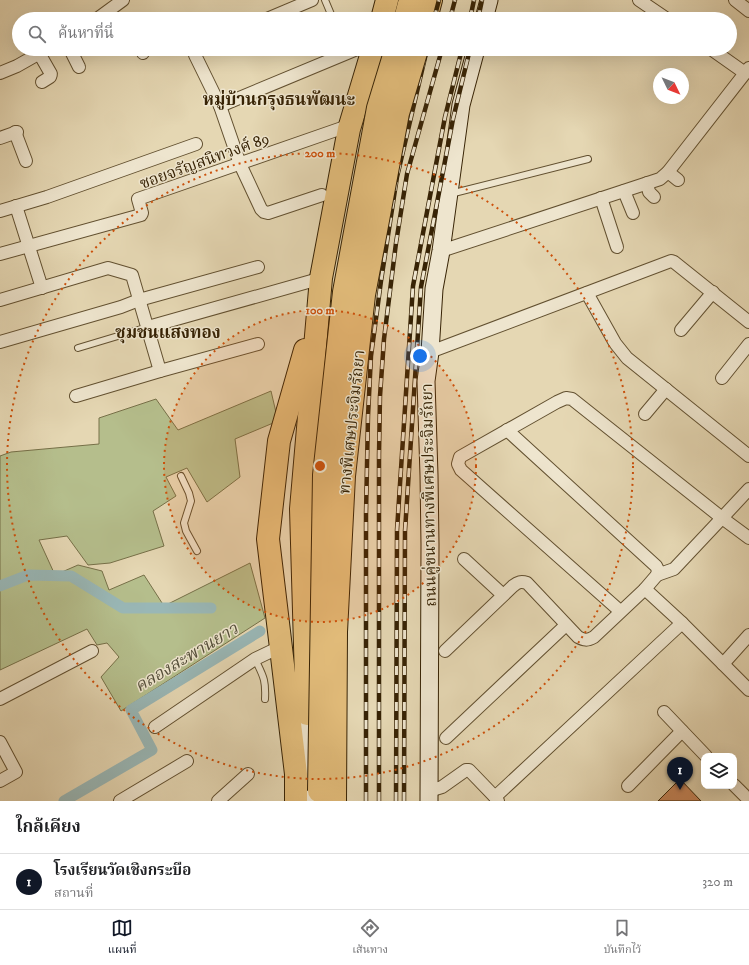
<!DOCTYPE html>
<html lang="th">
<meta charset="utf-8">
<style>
body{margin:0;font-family:"IM FELL DW Pica","Noto Serif Thai",serif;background:#f6f6f6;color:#202124}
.controls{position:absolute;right:12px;bottom:12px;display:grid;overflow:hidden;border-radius:8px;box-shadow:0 4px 16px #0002}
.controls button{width:36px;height:36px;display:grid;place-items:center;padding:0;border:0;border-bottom:1px solid #e0e0e0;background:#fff;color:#202124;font:20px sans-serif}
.compass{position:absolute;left:653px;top:68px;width:36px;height:36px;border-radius:50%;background:#fff;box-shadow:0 4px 16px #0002;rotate:133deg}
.you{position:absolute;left:420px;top:356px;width:14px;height:14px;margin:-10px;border:3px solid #fff;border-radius:50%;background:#1a73e8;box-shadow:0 0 0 6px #1a73e833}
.badge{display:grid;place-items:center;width:26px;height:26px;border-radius:50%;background:#111827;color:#fff;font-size:13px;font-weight:700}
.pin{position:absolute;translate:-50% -33px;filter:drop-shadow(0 1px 2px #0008)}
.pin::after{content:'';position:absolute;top:21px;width:14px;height:12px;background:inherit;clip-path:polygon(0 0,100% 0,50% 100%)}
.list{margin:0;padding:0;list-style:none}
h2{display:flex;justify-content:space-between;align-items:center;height:52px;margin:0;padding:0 16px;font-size:17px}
h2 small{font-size:13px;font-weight:400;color:#757577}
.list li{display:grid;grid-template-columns:26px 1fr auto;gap:12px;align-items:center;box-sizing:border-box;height:56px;padding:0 16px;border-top:1px solid #e0e0e0}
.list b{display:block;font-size:15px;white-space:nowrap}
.list p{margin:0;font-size:13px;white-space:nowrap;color:#757577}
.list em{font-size:13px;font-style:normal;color:#757577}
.icon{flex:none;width:22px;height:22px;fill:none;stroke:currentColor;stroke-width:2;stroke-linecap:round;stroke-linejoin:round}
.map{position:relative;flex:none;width:749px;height:801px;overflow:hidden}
.search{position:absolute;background:#fff;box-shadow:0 4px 16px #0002;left:12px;right:12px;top:12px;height:44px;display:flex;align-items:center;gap:10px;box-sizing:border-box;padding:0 14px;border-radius:22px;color:#757577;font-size:15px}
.sheet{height:108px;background:#fff}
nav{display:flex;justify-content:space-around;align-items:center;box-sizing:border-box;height:56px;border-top:1px solid #e0e0e0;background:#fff;font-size:11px;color:#757577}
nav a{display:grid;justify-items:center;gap:2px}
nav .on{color:#111827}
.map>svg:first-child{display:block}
.green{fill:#b5be8c;stroke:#767048}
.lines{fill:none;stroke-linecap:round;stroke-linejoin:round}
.canal{stroke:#99b7b6;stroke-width:11}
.building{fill:#ca885d;stroke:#372305}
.lane-casing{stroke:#625030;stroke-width:8}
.street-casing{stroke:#625030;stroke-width:14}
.secondary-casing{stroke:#372305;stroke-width:19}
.highway-casing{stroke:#372305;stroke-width:24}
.lane{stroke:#eee5ce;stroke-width:6}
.street{stroke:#eee5ce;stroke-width:12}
.secondary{stroke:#eee5ce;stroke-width:17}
.highway{stroke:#e2bc7a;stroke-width:22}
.rail-casing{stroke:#372305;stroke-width:4.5}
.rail{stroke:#eee5ce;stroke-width:3;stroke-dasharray:9;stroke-linecap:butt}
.highway-bridge-casing{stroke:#372305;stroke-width:24;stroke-linecap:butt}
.highway-bridge{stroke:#e2bc7a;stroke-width:22}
.ring{fill:none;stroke:#cd510b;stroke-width:2;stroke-dasharray:2 4}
.labels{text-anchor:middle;stroke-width:3;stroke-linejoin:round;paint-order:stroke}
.street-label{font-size:16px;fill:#372305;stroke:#eee5ce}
.neighbourhood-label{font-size:17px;font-weight:bold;fill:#372305;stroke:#eee5ce}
.water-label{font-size:17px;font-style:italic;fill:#544f3a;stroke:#eee5ce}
.centre{fill:#cd510b;stroke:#eee5ce;stroke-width:2}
.ring-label{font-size:12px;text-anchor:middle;font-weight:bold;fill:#cd510b;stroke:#eee5ce;stroke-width:3;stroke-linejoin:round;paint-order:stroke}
</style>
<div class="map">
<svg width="749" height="801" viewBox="0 0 749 801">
<rect width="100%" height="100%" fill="#e5d7b3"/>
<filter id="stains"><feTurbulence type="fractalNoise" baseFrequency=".005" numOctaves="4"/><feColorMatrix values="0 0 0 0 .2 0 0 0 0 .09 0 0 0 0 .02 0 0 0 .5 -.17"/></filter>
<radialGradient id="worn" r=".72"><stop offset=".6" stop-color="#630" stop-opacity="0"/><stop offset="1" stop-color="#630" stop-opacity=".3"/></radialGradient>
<path class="green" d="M 271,391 L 278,421 L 235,439 L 240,477 L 207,502 L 187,468 L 166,477 L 176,496 L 153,511 L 164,546 L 110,563 L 88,565 L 67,536 L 39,540 L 55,575 L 78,565 L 102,571 L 109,590 L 144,575 L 164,606 L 250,563 L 265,618 L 121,711 L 101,677 L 119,657 L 107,643 L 97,645 L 87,629 L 0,670 L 0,456 L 11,452 L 99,444 L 99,418 L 156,399 L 178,430 Z"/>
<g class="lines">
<g class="canal">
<path d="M 0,586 L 28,575 L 71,576 L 123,608 L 211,608"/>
<path d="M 64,801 L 152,750 L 131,710 L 260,631"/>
</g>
</g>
<path class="building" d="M 680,779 L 701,801 L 658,801 Z"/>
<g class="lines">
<defs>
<g id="lane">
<path d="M 325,0 L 333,19"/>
<path d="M 450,194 L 588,159"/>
<path d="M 78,348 L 148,327"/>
<path d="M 181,476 L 189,493 L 191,501 L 184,523 L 186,531 L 197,551"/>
<path d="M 255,659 C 263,676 266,679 265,699"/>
</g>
<g id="street">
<path d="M 639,0 L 667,19"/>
<path d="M 735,0 L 749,11"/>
<path d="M 97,19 L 123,0"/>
<path d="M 267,19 L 312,0"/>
<path d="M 70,49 L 79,67"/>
<path d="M 142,49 L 143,53"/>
<path d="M 201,49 L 197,51 L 195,55 L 220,106 L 240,164 L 261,209 L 264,212 L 268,213 L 322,195"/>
<path d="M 711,49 L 745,73"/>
<path d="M 39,53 L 51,74 L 50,77 L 42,82"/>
<path d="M 0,73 L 17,66 L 47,49"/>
<path d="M 220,106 L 357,49"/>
<path d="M 15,132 L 26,161"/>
<path d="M 0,138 L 17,132"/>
<path d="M 668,172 L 678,180"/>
<path d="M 647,183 L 649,192 L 654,197"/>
<path d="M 624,191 L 633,213"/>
<path d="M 601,198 L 617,247"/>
<path d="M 16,206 L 42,288"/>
<path d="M 0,211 L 47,197 L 196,144"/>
<path d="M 441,251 L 660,179 L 668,172 L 749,68"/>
<path d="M 0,254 L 141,215 L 142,213 L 138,199 L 342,128"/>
<path d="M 587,293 L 615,343 L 627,358 L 749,456"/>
<path d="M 0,300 L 108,268 L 132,275 L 160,371"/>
<path d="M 148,327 L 315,280"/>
<path d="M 681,330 L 713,292"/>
<path d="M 0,342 L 121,307 L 139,300 L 258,267"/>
<path d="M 430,352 L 671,261 L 674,262 L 749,322"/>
<path d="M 722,378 L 749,344"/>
<path d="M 76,396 L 160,371 L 258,344"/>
<path d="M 645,414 L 666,389"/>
<path d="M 749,489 L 722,518 L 749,538"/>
<path d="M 464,559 L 503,595"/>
<path d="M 645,589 L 682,623 L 749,690"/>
<path d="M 620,611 L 461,470 L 458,464 L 460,457 L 557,402 L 566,398 L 572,399 L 722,518 L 674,569 L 657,575"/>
<path d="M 445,651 L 513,586 C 518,582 521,581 527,583 L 578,637 C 584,640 587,641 594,637 L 645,589 L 657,575 L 658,570 L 656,566 L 507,430"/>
<path d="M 723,664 L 749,635"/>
<path d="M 0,699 L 92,651"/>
<path d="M 664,712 L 706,756"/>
<path d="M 155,727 L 255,659 L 280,647"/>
<path d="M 446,738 L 566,625"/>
<path d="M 0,742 L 16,772 L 0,781"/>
<path d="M 734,785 L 749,800"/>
<path d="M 628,786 L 682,731"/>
<path d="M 429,791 L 442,787 L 466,770 L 469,770 L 495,797"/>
<path d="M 120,801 L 187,761"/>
<path d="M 218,801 L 248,774"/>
<path d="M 498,801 L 495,797 L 682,623"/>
</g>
<g id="secondary">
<path d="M 484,19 L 489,0"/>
<path d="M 307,801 L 307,714 L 317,706"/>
<path d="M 429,801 L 430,544 L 429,475 L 426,381 L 430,352 L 434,289 L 441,251 L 461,105 L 476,49"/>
</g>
<g id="highway">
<path d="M 382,19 L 387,0"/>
<path d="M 405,19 L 410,0"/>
<path d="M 426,19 L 431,0"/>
<path d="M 307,714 L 301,509 L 321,278 L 349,129 L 373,49"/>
<path d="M 296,801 L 296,774 L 268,539 L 279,441 L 305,350"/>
</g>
</defs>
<use href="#lane" class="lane-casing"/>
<use href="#street" class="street-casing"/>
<use href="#secondary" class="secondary-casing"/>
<use href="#highway" class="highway-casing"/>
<use href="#lane" class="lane"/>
<use href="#street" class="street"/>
<use href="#secondary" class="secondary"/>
<use href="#highway" class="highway"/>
<defs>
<g id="rail">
<path d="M 434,19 L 439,0"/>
<path d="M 450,19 L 455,0"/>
<path d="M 470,19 L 474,0"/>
<path d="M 478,19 L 482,0"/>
<path d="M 366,801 L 366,514 L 368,416 L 371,356 L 381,281 L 397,177 L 427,49"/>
<path d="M 379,801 L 379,455 L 380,396 L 384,339 L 396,243 L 407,174 L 442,49"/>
<path d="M 396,801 L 397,530 L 413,286 L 445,117 L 462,49"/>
<path d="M 404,801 L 405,531 L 421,287 L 453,119 L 470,49"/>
</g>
</defs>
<use href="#rail" class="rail-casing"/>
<use href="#rail" class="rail"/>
<defs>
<g id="highway-bridge">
<path d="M 319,791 L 324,475 L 344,292 L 378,108 L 396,49"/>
<path d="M 335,801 L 336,632 L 344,476 L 364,295 L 398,113 L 417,49"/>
</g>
</defs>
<use href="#highway-bridge" class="highway-bridge-casing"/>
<use href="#highway-bridge" class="highway-bridge"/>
</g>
<circle cx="320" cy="466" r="156" fill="#cd510b" fill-opacity=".12"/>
<g class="ring">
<circle cx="320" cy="466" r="156"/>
<circle cx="320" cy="466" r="313"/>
</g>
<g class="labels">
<g class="street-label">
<text transform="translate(204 160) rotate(-20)" y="6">ซอยจรัญสนิทวงศ์ 89</text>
<text transform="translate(351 422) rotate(-84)" y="6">ทางพิเศษประจิมรัถยา</text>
<text transform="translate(428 495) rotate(-91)" y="6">ถนนคู่ขนานทางพิเศษประจิมรัถยา</text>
</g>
<g class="neighbourhood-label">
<text x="279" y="105">หมู่บ้านกรุงธนพัฒนะ</text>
<text x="168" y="338">ชุมชนแสงทอง</text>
</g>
<g class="water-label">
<text transform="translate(186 657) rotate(-31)" y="6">คลองสะพานยาว</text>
</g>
</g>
<circle cx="320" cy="466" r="6" class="centre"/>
<g class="ring-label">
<text x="320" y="157">200 m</text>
<text x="320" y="314">100 m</text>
</g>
<rect width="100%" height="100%" filter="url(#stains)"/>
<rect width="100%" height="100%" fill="url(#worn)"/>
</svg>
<div class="controls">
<button><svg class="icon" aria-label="layers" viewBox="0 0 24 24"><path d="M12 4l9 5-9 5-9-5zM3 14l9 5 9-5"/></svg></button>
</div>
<svg class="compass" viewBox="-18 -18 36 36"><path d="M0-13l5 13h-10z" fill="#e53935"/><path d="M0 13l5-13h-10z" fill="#757577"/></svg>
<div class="you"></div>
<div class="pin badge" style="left:680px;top:790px">1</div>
<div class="search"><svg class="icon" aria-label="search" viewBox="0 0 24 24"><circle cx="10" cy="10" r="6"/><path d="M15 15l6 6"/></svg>ค้นหาที่นี่</div>
</div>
<section class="sheet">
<h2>ใกล้เคียง<small></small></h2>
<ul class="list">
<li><span class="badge">1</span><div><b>โรงเรียนวัดเชิงกระบือ</b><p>สถานที่</p></div><em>320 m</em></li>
</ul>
</section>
<nav>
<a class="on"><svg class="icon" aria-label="map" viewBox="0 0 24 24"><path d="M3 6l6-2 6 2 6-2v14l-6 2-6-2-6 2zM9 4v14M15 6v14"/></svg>แผนที่</a>
<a><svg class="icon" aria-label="directions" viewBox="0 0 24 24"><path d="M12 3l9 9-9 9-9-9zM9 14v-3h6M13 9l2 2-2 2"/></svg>เส้นทาง</a>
<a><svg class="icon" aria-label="saved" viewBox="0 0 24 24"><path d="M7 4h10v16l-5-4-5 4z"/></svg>บันทึกไว้</a>
</nav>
